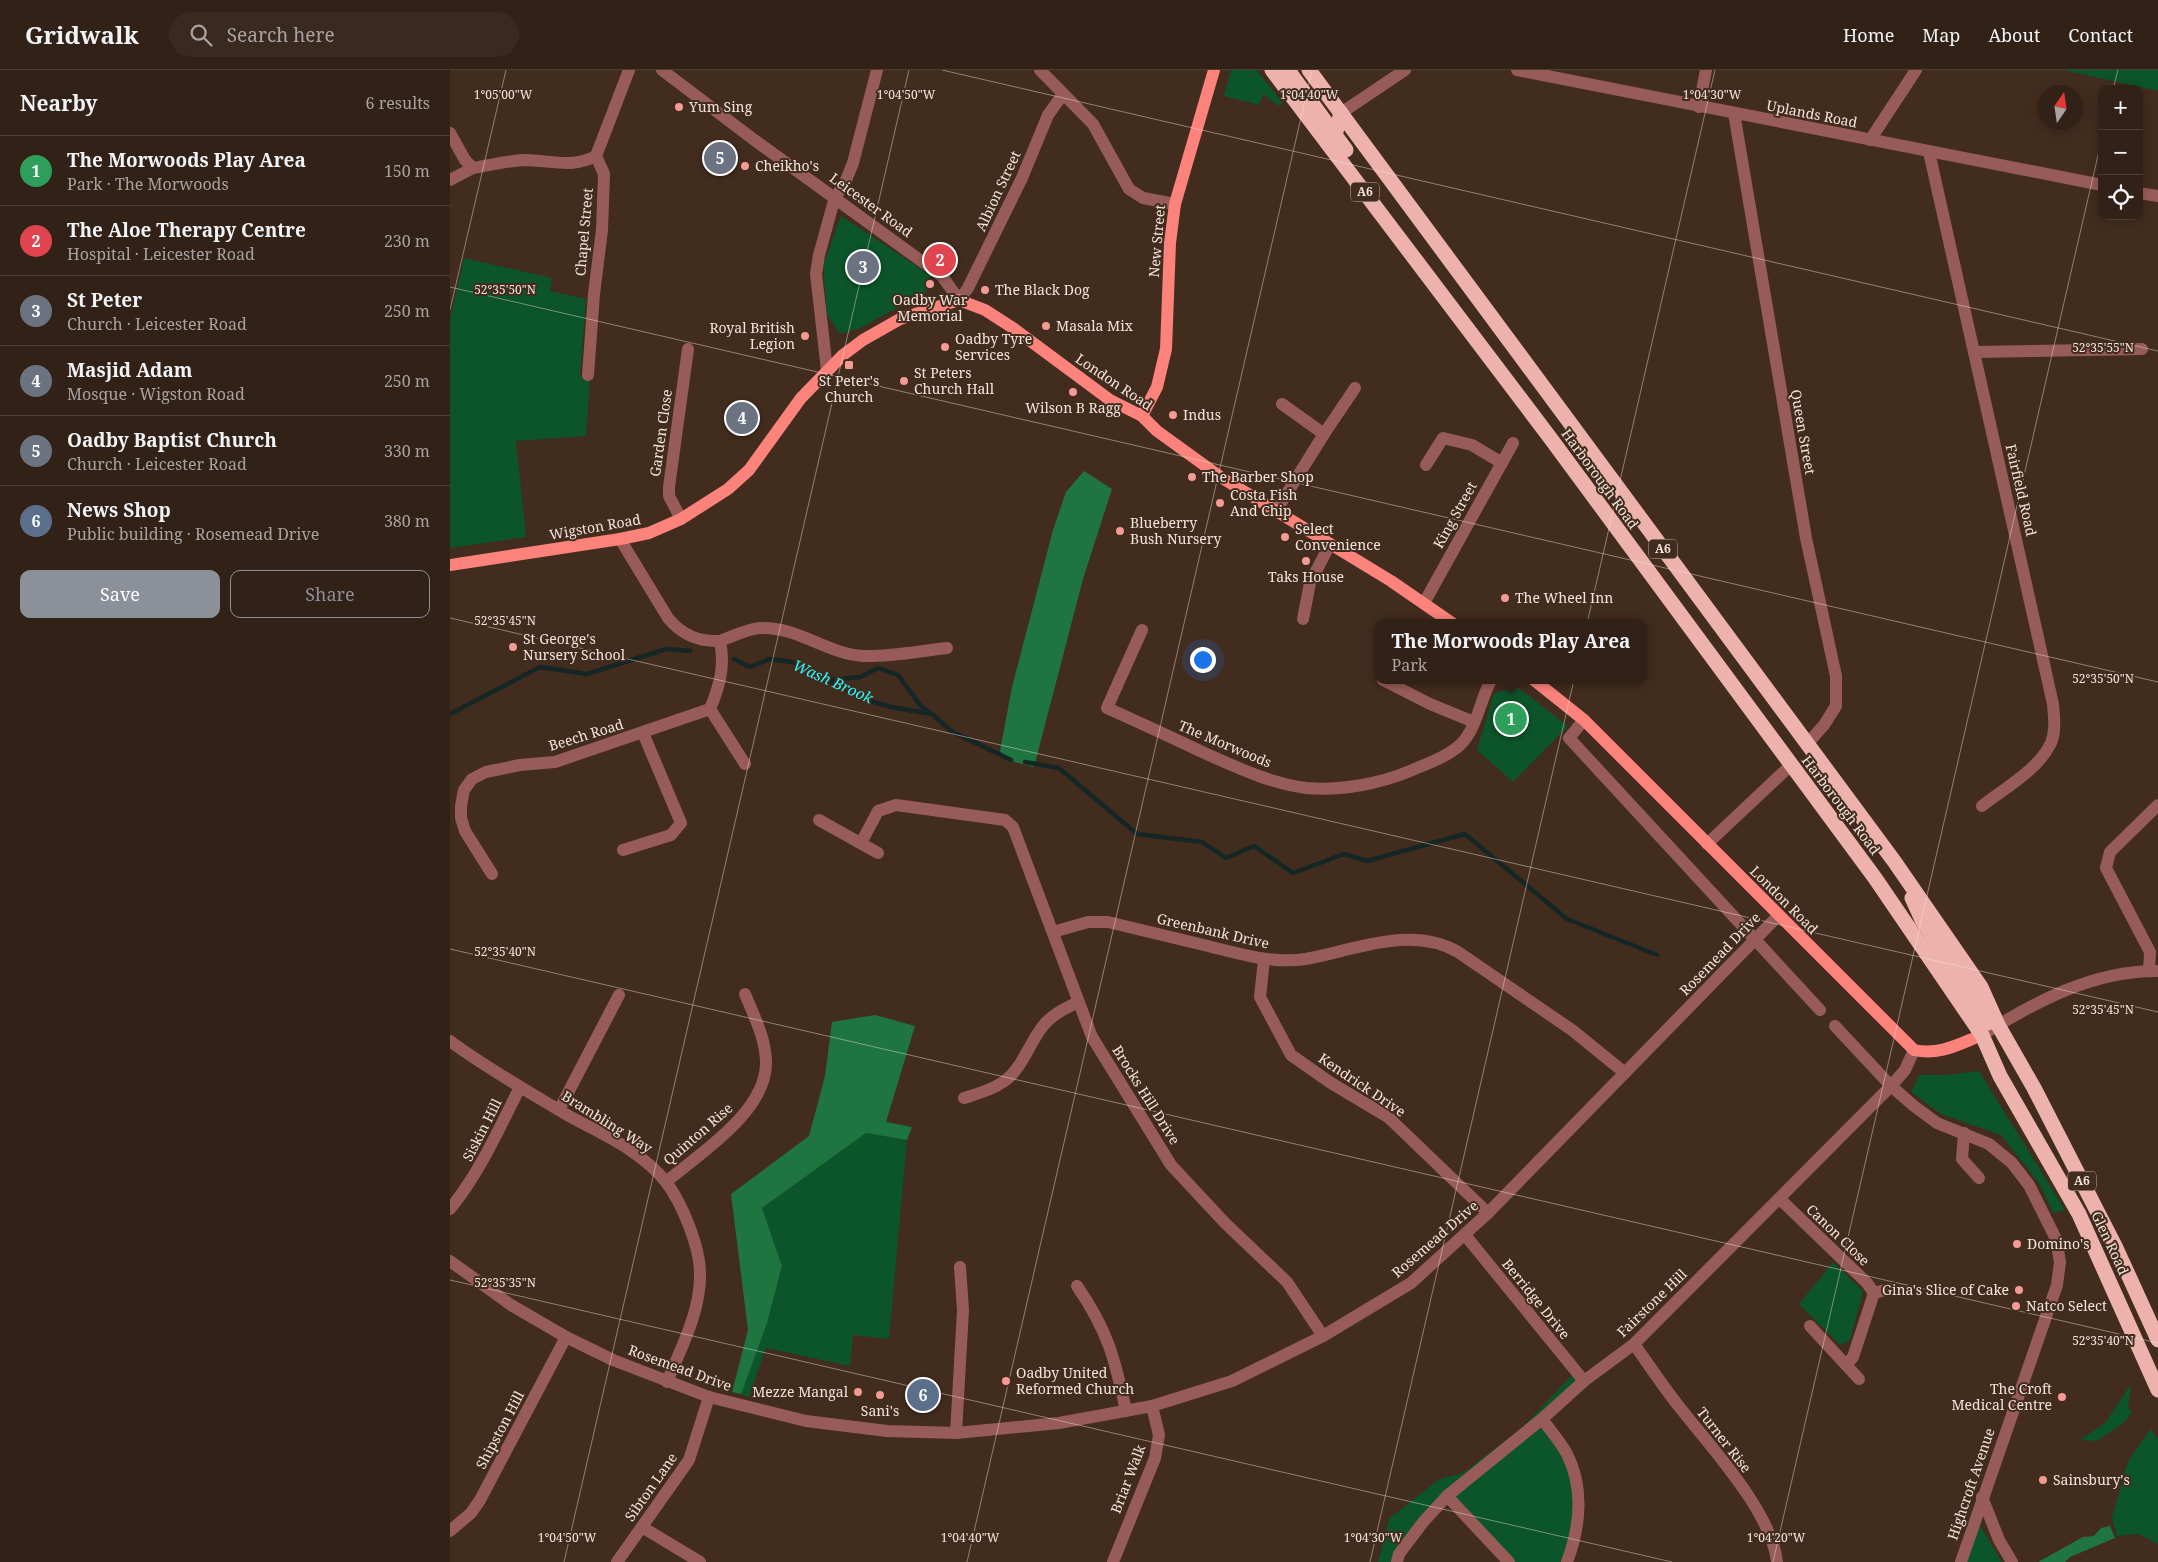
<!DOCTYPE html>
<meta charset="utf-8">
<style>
body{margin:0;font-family:"Noto Serif",serif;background:#3a291f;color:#f1f3f6}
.controls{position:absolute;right:15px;top:15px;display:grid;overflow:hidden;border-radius:10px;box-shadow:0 2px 12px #0003}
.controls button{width:45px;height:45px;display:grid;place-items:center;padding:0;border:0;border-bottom:1px solid #4d3e35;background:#322116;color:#f1f3f6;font:25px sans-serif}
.compass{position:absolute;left:1588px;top:15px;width:45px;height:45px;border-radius:50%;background:#322116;box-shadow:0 2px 12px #0003;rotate:13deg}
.you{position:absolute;left:752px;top:589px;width:18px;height:18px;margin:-12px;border:4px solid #fff;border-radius:50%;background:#1a73e8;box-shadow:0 0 0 8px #1a73e833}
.badge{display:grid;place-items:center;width:32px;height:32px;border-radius:50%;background:#8c9099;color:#fff;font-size:16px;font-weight:700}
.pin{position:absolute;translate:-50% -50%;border:2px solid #fff;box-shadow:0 1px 5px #0006}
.popup{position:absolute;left:925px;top:549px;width:272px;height:65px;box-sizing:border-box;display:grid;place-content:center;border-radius:10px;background:#322116;filter:drop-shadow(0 1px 4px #0005);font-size:16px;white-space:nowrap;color:#a8a3a1}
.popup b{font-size:19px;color:#f1f3f6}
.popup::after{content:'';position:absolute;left:50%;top:100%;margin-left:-10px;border:10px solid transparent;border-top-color:#322116}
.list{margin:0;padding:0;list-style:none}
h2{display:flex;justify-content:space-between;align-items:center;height:65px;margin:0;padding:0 20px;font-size:21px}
h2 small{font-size:16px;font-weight:400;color:#a8a3a1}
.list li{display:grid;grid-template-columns:32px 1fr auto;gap:15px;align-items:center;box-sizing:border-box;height:70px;padding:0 20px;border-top:1px solid #4d3e35}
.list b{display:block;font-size:19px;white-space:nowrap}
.list p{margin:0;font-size:16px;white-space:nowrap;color:#a8a3a1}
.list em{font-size:16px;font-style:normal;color:#a8a3a1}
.actions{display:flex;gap:10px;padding:15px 20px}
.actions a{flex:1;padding:11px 0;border:1px solid #8c9099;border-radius:10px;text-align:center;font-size:18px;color:#8c9099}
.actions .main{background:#8c9099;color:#fff}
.icon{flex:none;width:28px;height:28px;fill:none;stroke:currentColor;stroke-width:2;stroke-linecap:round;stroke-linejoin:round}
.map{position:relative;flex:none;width:1708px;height:1492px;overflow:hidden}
header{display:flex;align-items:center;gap:30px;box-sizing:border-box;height:70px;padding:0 25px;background:#322116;border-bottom:1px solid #4d3e35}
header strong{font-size:24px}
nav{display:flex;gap:28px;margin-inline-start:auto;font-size:18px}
.search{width:350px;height:45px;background:#3a291f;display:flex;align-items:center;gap:12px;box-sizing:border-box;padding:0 18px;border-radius:28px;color:#a8a3a1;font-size:19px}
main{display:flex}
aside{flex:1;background:#322116}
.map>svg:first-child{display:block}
.green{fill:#0c542a}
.forest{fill:#1e753f}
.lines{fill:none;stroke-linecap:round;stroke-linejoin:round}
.stream{stroke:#142626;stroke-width:4.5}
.minor{stroke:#985c58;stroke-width:12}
.major{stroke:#fc827c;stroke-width:12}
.highway{stroke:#eeb2ad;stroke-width:15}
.ticks{fill:none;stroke:#f3e4db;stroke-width:1;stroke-opacity:0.45}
.poi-dot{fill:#f59b96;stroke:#422c1e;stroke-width:2}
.labels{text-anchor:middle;stroke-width:4;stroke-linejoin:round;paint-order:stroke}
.shield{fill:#422c1e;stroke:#beada2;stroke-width:1}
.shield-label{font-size:12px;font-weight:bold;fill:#f3e4db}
.poi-label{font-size:14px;fill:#f3e4db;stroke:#422c1e;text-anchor:start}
.street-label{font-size:14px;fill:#f3e4db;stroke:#422c1e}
.water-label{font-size:15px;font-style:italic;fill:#29f9fe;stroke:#422c1e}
.ticks-label{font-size:12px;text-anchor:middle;fill:#f3e4db;stroke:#422c1e;stroke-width:4;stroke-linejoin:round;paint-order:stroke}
</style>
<header>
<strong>Gridwalk</strong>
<div class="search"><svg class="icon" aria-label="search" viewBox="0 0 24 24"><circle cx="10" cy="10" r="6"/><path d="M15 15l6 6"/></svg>Search here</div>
<nav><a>Home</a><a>Map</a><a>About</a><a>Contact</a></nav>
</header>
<main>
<aside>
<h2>Nearby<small>6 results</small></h2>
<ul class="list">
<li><span class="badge" style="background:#2e9e5b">1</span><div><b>The Morwoods Play Area</b><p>Park · The Morwoods</p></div><em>150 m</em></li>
<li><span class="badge" style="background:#e0444e">2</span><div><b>The Aloe Therapy Centre</b><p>Hospital · Leicester Road</p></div><em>230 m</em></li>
<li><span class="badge" style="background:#6b7280">3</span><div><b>St Peter</b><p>Church · Leicester Road</p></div><em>250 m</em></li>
<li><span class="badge" style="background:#6b7280">4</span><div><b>Masjid Adam</b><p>Mosque · Wigston Road</p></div><em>250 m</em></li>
<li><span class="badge" style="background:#6b7280">5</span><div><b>Oadby Baptist Church</b><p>Church · Leicester Road</p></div><em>330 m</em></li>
<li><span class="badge" style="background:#5c6f8a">6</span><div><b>News Shop</b><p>Public building · Rosemead Drive</p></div><em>380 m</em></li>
</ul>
<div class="actions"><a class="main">Save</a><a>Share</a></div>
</aside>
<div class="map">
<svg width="1708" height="1492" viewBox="0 0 1708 1492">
<rect width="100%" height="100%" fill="#422c1e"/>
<g class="green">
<path d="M 781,0 L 806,0 L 833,33 L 829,36 L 813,24 L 809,35 L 774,26 Z"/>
<path d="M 1613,0 L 1708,0 L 1708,21 Z"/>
<path d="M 391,146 L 480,205 L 476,222 L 410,258 L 390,264 L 377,245 L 373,196 Z"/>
<path d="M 14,188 L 102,208 L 100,221 L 136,229 L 130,306 L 140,308 L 136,366 L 66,371 L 76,467 L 0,478 L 0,249 Z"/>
<path d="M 1067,617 L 1118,656 L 1063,712 L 1027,680 L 1044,623 Z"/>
<path d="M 1529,1001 L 1615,1140 L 1603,1143 L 1589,1113 L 1551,1065 L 1491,1044 L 1461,1022 L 1469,1005 L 1495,1005 Z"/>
<path d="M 416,1063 L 457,1070 L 439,1269 L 403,1265 L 400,1296 L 316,1278 L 299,1327 L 291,1324 L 317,1252 L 332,1196 L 312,1138 Z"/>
<path d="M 1383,1192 L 1413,1221 L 1400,1270 L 1390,1275 L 1349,1234 Z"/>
<path d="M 1126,1301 L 1134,1311 L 1092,1349 L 1128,1415 L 1117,1492 L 1059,1492 L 997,1426 L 947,1492 L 928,1492 L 939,1449 L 989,1409 L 1013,1403 L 1072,1358 Z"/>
<path d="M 1681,1314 L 1678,1338 L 1682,1341 L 1676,1351 L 1647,1371 L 1630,1370 L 1655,1353 Z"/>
<path d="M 1701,1358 L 1706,1368 L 1708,1367 L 1708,1474 L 1688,1464 L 1667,1466 L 1662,1448 L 1678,1391 Z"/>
<path d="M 1528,1456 L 1531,1457 L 1552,1492 L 1517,1492 Z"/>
</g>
<g class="forest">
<path d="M 634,401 L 662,419 L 633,509 L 584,697 L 558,690 L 550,681 L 562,617 L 603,460 L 616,422 Z"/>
<path d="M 425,945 L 465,956 L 436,1052 L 462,1057 L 457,1070 L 416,1063 L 312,1138 L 332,1196 L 317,1253 L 292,1322 L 291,1324 L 282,1322 L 298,1260 L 281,1124 L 359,1066 L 375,1006 L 382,952 Z"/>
<path d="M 1660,1456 L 1665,1468 L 1620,1487 L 1615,1492 L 1588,1492 L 1633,1467 L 1644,1466 L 1651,1458 Z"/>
</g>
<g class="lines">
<g class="stream">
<path d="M 284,589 L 300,597 L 319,589 L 342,592 L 413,629 L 441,637 L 482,644 L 501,661 L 561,690"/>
<path d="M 380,610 L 410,607 L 428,598 L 448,605 L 470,635 L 481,644"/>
<path d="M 0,644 L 90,597 L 137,604 L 216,579 L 240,581"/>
<path d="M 575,692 L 609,698 L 687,764 L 752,772 L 776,788 L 804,776 L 843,803 L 894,784 L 917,791 L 1015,764 L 1117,849 L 1207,885"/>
</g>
<g class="minor">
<path d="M 212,0 L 303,69 L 492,206 L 509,230 L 518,218 L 572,108 L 598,45 L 613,24"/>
<path d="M 590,0 L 643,54 L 679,119 L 693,128 L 725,134"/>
<path d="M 1067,0 L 1652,115"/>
<path d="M 1249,37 L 1256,0"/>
<path d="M 891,43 L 955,0"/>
<path d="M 1284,43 L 1356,468 L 1386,606 L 1386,636 L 1374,655 L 1357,674"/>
<path d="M 0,63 L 15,90 L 23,98 C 40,95 57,91 74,90 C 101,90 121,99 146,86"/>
<path d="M 1420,70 L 1466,0"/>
<path d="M 1479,82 L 1603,634 C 1604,647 1606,661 1601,673 C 1588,700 1555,718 1532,736"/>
<path d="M 0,110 L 23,98"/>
<path d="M 1689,123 L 1708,126"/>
<path d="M 1524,282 L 1692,279"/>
<path d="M 377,300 L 366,204 L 369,185 L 385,127 L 394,115 L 403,93 L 427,0"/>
<path d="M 138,305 L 144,224 L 152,160 L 154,104 L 146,86 L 179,0"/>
<path d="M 874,364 L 905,318"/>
<path d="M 976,395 L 993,368 L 1022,375 L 1052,393"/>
<path d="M 826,441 L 874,364 L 832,334"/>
<path d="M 231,449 L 219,426 L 219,417 L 238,279"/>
<path d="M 974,533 L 1063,373"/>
<path d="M 853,549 L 860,513 L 880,474"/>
<path d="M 692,560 L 657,638 C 688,652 719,666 750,681 C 784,696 818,713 856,718 C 890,721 929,714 960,701 C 976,694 997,687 1010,675 C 1027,659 1030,630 1041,610"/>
<path d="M 270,571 C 283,566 297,559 310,558 C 347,556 377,584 413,586 C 440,587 469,581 497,578"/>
<path d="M 933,610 L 980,634 L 1024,652"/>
<path d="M 260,639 L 295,694"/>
<path d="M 1134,650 L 1119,668 L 1370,940"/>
<path d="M 369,750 L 428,783"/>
<path d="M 411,773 L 428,741 L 446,735 L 555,750 L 563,757 L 642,967 L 721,1095 L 775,1153 L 837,1212 L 873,1266"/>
<path d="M 1257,774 L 1341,695"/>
<path d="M 173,780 L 221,765 L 231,753 L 193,663"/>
<path d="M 42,804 L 15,761 L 11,748 L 11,736 L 14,720 L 22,709 L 36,702 L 70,695 L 105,692 L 260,639 C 270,615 275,596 270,571 C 248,572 232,565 218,548 L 170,469"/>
<path d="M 603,862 L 638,852 L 658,852 C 691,860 725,868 758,876 C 790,884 822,894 856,889 C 905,880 961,855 1008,882 L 1122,960 L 1175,1003"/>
<path d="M 814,890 L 810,927 L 841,985 L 881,1013 L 938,1047 L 1038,1143"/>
<path d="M 1699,901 L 1700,882 L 1656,798 L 1660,782 L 1708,735"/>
<path d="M 1385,956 L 1441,1016 L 1464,1036 L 1487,1053 L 1539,1074 L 1562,1093 L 1579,1115 L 1606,1169 L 1610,1192 L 1607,1215 L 1511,1492"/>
<path d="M 1532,965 C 1585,932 1642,901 1706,901"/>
<path d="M 0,971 C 38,999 79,1022 119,1046 C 152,1064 192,1081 216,1112 C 232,1133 250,1177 250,1203 C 251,1241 231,1278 217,1312"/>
<path d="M 514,1028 C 527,1024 542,1020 553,1012 C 572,1000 579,973 593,956 C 602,944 615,939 628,932"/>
<path d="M 109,1040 L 169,925"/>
<path d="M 1514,1063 L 1512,1089 L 1529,1108"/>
<path d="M 216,1112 C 250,1083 316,1042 316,993 C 316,969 304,946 295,924"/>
<path d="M 1330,1129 L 1417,1213 L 1424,1223 L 1403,1287 L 1397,1294"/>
<path d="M 0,1139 C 30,1102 49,1059 70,1017"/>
<path d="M 1015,1165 L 1134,1311"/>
<path d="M 0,1191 L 61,1235 L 116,1267 L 163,1290 L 259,1327 L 356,1351 L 437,1361 L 506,1363 L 609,1353 L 702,1336 L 782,1311 L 873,1266 L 961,1213 L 1038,1143 L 1328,846"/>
<path d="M 627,1216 C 658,1261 665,1289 676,1341"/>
<path d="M 1424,1223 L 1439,1219"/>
<path d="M 1360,1256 L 1409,1309"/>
<path d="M 1184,1274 C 1199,1295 1214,1318 1231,1339 C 1261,1377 1322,1443 1327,1492"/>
<path d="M 1092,1349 C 1100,1360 1110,1371 1117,1384 C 1134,1418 1130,1457 1117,1492"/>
<path d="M 506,1363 L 513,1240 L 510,1197"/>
<path d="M 997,1426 L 1059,1492"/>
<path d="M 1532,1427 L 1549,1470 L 1562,1492"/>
<path d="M 192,1457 L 250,1492"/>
<path d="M 0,1461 L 21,1443 L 30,1430 L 116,1267"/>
<path d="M 167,1492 L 239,1390 L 259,1327"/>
<path d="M 663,1492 L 705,1388 L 709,1365 L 702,1336"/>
<path d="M 947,1492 L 949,1484 L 974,1451 L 997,1426 L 1092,1349 L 1134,1311 L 1184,1274 L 1441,1016 L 1455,1000 L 1464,980"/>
</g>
<g class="major">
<path d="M 692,346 L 707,317 L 716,279 L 720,173 L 725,134 L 764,0"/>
<path d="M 0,495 L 170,469 L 199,463 L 231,449 L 278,419 L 299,400 L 351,328 L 393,285 L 413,270 L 450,249 L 509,230 L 535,240 L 563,258 L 660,330 L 692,346 L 707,361 L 772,408 L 941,511 L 1002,553"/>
<path d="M 1084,610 L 1134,650 L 1464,980 C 1489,986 1509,974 1532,965"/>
</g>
<g class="highway">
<path d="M 822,0 L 1101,369 L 1425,808 L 1532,965 L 1550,1006 L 1629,1144 L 1708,1320"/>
<path d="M 838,0 L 885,65"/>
<path d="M 859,0 L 1444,791 L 1531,917 L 1548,955 L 1584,1018 L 1666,1178 L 1708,1270"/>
<path d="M 891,43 L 885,65 L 896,80"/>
<path d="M 1462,828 L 1472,850 L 1538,953"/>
</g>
</g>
<path class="ticks" d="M 492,0 L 1708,281M 1663,19 L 1668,0M 0,217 L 1708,612M 0,240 L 56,0M 0,548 L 1708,942M 0,879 L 1708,1273M 0,1210 L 1222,1492M 114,1492 L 459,0M 517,1492 L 862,0M 920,1492 L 1265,0M 1323,1492 L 1652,68"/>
<g class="poi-dot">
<circle cx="229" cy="37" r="5"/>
<circle cx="295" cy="96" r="5"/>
<circle cx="480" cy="214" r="5"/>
<circle cx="535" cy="220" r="5"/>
<circle cx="596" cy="256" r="5"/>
<circle cx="355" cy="266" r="5"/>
<circle cx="495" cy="277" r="5"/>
<rect x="394" y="290" width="10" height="10" rx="2.5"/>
<circle cx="454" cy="311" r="5"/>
<circle cx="623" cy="322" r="5"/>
<circle cx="723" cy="345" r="5"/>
<circle cx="742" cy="407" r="5"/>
<circle cx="770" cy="433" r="5"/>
<circle cx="670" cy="461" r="5"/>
<circle cx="835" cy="467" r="5"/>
<circle cx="856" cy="491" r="5"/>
<circle cx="1055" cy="528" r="5"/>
<circle cx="63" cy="577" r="5"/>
<circle cx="1567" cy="1174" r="5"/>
<circle cx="1569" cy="1220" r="5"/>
<circle cx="1566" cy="1236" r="5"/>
<circle cx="556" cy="1311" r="5"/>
<circle cx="408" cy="1322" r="5"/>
<circle cx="430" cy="1325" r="5"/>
<circle cx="1612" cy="1327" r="5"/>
<circle cx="1593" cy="1410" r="5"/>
</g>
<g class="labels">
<g class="shield">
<rect x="901" y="112.5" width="28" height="19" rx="4"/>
<rect x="1199" y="469.5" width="28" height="19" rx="4"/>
<rect x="1618" y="1101.5" width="28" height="19" rx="4"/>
</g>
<g class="shield-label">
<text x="915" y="126">A6</text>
<text x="1213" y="483">A6</text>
<text x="1632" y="1115">A6</text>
</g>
<g class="poi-label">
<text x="239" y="42">Yum Sing</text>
<text x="305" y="101">Cheikho's</text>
<text x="545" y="225">The Black Dog</text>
<text x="480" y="235" text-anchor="middle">Oadby War<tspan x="480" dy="16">Memorial</tspan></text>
<text x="606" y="261">Masala Mix</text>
<text x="345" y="263" text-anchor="end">Royal British<tspan x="345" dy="16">Legion</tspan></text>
<text x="505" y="274">Oadby Tyre<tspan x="505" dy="16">Services</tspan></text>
<text x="464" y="308">St Peters<tspan x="464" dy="16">Church Hall</tspan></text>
<text x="399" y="316" text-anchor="middle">St Peter's<tspan x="399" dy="16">Church</tspan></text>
<text x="623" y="343" text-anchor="middle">Wilson B Ragg</text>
<text x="733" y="350">Indus</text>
<text x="752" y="412">The Barber Shop</text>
<text x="780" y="430">Costa Fish<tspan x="780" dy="16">And Chip</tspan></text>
<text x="680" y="458">Blueberry<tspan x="680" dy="16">Bush Nursery</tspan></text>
<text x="845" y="464">Select<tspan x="845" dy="16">Convenience</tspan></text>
<text x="856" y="512" text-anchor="middle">Taks House</text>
<text x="1065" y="533">The Wheel Inn</text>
<text x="73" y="574">St George's<tspan x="73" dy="16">Nursery School</tspan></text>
<text x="1577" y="1179">Domino's</text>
<text x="1559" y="1225" text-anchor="end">Gina's Slice of Cake</text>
<text x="1576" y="1241">Natco Select</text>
<text x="566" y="1308">Oadby United<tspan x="566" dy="16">Reformed Church</tspan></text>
<text x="1602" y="1324" text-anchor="end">The Croft<tspan x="1602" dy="16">Medical Centre</tspan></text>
<text x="398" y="1327" text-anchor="end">Mezze Mangal</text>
<text x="430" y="1346" text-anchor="middle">Sani's</text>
<text x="1603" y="1415">Sainsbury's</text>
</g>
<g class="street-label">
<text transform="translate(1362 44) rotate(11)" y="5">Uplands Road</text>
<text transform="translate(548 121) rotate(-65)" y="5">Albion Street</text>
<text transform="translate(421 135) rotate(36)" y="5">Leicester Road</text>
<text transform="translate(134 162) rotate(-85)" y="5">Chapel Street</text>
<text transform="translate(707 171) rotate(-85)" y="5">New Street</text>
<text transform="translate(664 312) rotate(34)" y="5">London Road</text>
<text transform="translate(1353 362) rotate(80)" y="5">Queen Street</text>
<text transform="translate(211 363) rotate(-82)" y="5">Garden Close</text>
<text transform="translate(1150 409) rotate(54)" y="5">Harborough Road</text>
<text transform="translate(1571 420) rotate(77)" y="5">Fairfield Road</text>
<text transform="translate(1005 445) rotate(-61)" y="5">King Street</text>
<text transform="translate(145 457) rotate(-10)" y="5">Wigston Road</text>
<text transform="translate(136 665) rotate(-17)" y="5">Beech Road</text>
<text transform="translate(775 674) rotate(23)" y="5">The Morwoods</text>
<text transform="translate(1391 735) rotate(53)" y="5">Harborough Road</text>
<text transform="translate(1334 830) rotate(45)" y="5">London Road</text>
<text transform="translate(763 861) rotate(13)" y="5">Greenbank Drive</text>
<text transform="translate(1270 884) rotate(-46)" y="5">Rosemead Drive</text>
<text transform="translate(912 1015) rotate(34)" y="5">Kendrick Drive</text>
<text transform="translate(696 1025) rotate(58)" y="5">Brocks Hill Drive</text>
<text transform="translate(157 1052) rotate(32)" y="5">Brambling Way</text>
<text transform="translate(32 1060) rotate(-63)" y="5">Siskin Hill</text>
<text transform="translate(248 1064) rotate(-41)" y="5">Quinton Rise</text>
<text transform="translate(1388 1165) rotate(44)" y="5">Canon Close</text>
<text transform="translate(985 1169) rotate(-41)" y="5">Rosemead Drive</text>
<text transform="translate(1660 1173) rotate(65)" y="5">Glen Road</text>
<text transform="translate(1086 1229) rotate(51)" y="5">Berridge Drive</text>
<text transform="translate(1202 1233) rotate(-44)" y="5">Fairstone Hill</text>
<text transform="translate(230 1298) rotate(20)" y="5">Rosemead Drive</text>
<text transform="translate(50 1360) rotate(-62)" y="5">Shipston Hill</text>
<text transform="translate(1274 1370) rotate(52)" y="5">Turner Rise</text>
<text transform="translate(678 1409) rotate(-69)" y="5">Briar Walk</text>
<text transform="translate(1521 1414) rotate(-71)" y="5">Highcroft Avenue</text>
<text transform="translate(201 1417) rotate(-55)" y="5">Sibton Lane</text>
</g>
<g class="water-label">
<text transform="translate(383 612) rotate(24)" y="5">Wash Brook</text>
</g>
</g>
<g class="ticks-label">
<text x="53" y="29">1°05'00"W</text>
<text x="456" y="29">1°04'50"W</text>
<text x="859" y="29">1°04'40"W</text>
<text x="1262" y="29">1°04'30"W</text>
<text x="55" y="224">52°35'50"N</text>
<text x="1653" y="282">52°35'55"N</text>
<text x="55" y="555">52°35'45"N</text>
<text x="1653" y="613">52°35'50"N</text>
<text x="55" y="886">52°35'40"N</text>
<text x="1653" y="944">52°35'45"N</text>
<text x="55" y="1217">52°35'35"N</text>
<text x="1653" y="1275">52°35'40"N</text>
<text x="117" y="1472">1°04'50"W</text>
<text x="520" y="1472">1°04'40"W</text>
<text x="923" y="1472">1°04'30"W</text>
<text x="1326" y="1472">1°04'20"W</text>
</g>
</svg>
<div class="controls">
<button>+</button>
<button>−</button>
<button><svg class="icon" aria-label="locate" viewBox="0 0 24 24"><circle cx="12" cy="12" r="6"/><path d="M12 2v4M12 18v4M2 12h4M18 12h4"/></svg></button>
</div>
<svg class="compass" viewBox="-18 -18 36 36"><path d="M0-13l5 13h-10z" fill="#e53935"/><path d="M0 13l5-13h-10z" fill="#a8a3a1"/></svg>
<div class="you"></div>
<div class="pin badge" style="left:1061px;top:649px;background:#2e9e5b">1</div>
<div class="popup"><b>The Morwoods Play Area</b>Park</div>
<div class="pin badge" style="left:490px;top:190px;background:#e0444e">2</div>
<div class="pin badge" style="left:413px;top:197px;background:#6b7280">3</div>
<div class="pin badge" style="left:292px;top:348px;background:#6b7280">4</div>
<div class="pin badge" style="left:270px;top:88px;background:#6b7280">5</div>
<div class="pin badge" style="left:473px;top:1325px;background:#5c6f8a">6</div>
</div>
</main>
